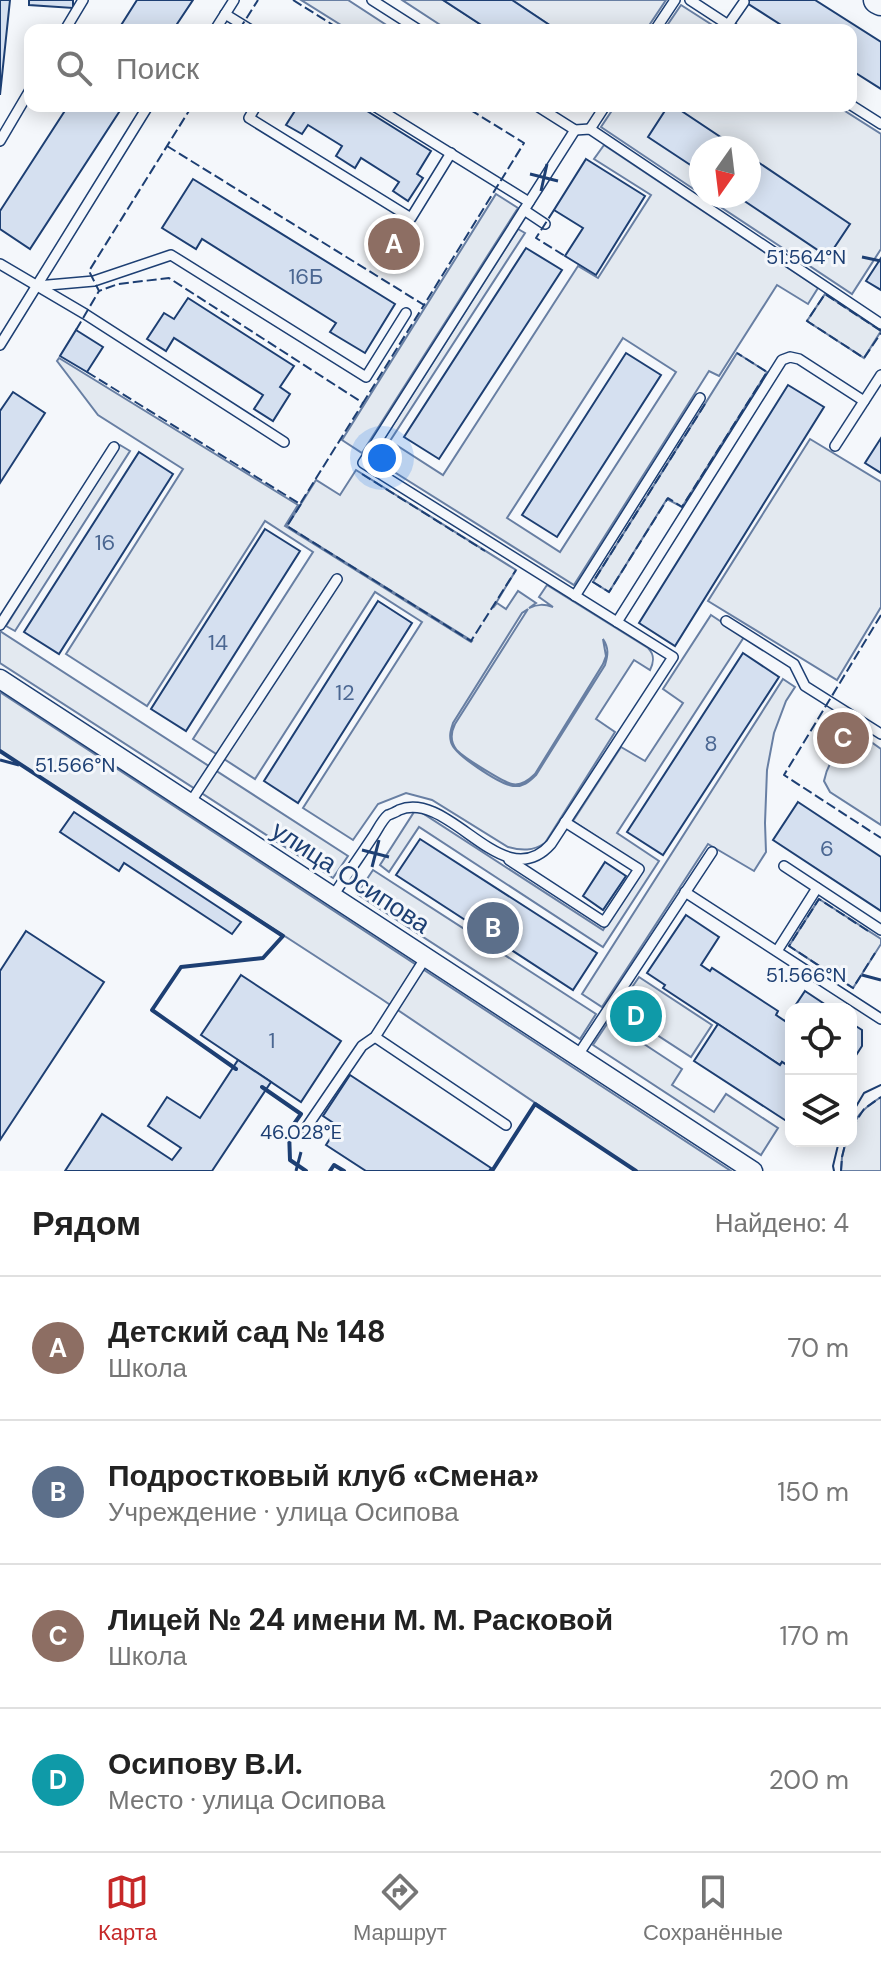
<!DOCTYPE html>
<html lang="ru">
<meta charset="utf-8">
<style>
body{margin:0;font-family:"DM Sans",sans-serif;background:#f6f6f6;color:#222}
.controls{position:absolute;right:24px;bottom:24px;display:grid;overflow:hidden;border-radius:16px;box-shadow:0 4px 20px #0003}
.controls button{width:72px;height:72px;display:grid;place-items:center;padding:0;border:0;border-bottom:2px solid #e0e0e0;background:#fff;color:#222;font:40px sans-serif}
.compass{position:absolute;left:689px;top:136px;width:72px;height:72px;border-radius:50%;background:#fff;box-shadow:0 4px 20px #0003;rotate:194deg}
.you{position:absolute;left:382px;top:458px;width:28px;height:28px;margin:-20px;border:6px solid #fff;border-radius:50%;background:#1a73e8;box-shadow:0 0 0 12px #1a73e833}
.badge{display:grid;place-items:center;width:52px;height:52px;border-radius:50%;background:#c62828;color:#fff;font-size:26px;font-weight:700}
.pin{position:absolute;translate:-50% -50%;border:4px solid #fff;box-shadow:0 2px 8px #0006}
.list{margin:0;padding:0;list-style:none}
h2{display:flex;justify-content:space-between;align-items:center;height:104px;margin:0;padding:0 32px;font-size:34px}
h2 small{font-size:26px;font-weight:400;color:#767676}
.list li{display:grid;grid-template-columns:52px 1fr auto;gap:24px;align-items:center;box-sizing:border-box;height:144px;padding:0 32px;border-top:2px solid #e0e0e0}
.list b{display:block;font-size:30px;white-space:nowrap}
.list p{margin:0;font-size:26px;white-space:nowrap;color:#767676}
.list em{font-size:26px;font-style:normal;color:#767676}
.icon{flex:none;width:44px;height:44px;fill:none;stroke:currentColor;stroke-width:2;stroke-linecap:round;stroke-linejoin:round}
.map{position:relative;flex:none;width:881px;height:1171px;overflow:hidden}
.search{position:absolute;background:#fff;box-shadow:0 4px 20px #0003;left:24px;right:24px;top:24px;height:88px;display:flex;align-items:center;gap:20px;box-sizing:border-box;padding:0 28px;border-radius:16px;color:#767676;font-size:30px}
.sheet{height:680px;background:#fff}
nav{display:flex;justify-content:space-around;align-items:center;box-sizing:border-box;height:112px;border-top:2px solid #e0e0e0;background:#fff;font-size:22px;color:#767676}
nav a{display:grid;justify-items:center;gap:4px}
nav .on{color:#c62828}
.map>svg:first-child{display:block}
.green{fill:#e3e9f0;stroke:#687fa3;stroke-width:2;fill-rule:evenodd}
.building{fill:#d5e0f0;stroke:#1d3f73;stroke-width:2}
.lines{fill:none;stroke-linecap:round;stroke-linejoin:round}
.lane-casing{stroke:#1d3f73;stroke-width:12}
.street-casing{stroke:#1d3f73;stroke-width:21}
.secondary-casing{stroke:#1d3f73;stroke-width:29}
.lane{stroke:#f4f7fb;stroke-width:9}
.street{stroke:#f4f7fb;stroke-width:18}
.secondary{stroke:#f4f7fb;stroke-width:26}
.tram{stroke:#1d3f73;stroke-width:2}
.fence{stroke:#1d3f73;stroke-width:2;stroke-dasharray:10 4;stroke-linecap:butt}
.wall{stroke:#1d3f73;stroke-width:4}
.ticks{fill:none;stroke:#1d3f73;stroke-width:3}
.labels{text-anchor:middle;stroke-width:6;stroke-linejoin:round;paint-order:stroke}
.number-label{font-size:22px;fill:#4b6792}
.street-label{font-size:26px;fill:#1d3f73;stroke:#f4f7fb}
.ticks-label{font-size:20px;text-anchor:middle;fill:#1d3f73;stroke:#f4f7fb;stroke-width:6;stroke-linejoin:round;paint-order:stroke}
</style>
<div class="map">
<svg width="881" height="1171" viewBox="0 0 881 1171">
<rect width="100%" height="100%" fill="#f4f7fb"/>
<g class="green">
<path d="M 301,0 L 348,0 L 394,30 L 349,30 Z"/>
<path d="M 402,0 L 443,0 L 489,30 L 448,30 Z"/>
<path d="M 512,0 L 666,0 L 646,30 L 557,30 Z"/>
<path d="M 681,5 L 720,30 L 664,30 Z"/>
<path d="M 615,106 L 837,106 L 881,134 L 881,249 L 852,294 L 704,196 L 749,196 L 749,148 L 701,148 L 701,194 L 601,127 Z"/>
<path d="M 604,145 L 818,288 L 808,304 L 777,285 L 719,376 L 709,371 L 574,585 L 372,458 L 518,229 L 525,233 L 390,441 L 443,475 L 578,266 L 598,278 L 651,195 L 594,159 ZM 623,338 L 676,372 L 560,552 L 507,518 Z"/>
<path d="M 496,194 L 518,208 L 362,453 L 342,440 Z"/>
<path d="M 825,294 L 881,331 L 864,358 L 807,321 Z"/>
<path d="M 737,353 L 767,372 L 682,507 L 667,499 L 609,592 L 593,582 Z"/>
<path d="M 59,358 L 298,505 L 285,526 L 471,642 L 472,641 L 287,526 L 316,480 L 340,495 L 356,470 L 516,570 L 493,608 L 497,603 L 506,609 L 518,591 L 536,603 L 529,608 C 538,604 544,604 553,607 L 539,597 L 547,585 L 648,648 C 655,655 654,662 650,670 L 634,660 L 596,719 L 615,732 L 545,843 C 533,851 522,851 508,847 L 432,800 L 406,793 L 378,804 L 353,840 L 303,808 L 422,622 L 375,592 L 255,779 L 193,739 L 313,552 L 265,521 L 147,706 L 66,654 L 183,469 L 98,415 L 57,361 ZM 528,609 L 455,724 C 451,732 450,741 456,749 C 461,756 503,782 512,784 C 521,786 528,781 535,774 L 603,664 L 606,656 L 603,639 C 609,648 608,655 605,665 L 536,775 C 529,782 523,787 513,786 C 500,784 454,755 451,742 C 449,735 451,729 453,723 L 522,613 Z"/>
<path d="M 810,439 L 881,482 L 881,607 L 837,680 L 708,601 Z"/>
<path d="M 120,445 L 130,451 L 15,631 L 6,626 Z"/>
<path d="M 711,615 L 744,637 L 617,833 L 659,861 L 603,947 L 419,827 L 389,872 L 380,865 L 416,809 L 603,930 L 643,867 L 573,821 L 621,747 L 645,761 L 683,703 L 663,689 Z"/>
<path d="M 0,631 L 348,856 L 333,878 L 0,663 Z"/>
<path d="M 783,679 L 795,687 L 786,701 L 774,733 L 767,770 L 765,823 L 766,852 L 754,871 L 708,844 L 602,1007 L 582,994 Z"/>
<path d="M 0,692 L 731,1171 L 636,1171 L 380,998 L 0,751 Z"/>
<path d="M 853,736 L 864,737 L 881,749 L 881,825 L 830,792 L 824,781 C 827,765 839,745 853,736 Z"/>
<path d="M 373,870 L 596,1014 L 580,1039 L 357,894 Z"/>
<path d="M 819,899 L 881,939 L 881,944 L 853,988 L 789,946 Z"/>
<path d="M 639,977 L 712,1025 L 691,1057 L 617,1009 Z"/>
<path d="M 609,1021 L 682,1069 L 672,1085 L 714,1112 L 726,1094 L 778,1128 L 761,1155 L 593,1045 Z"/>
<path d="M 881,1097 L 881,1171 L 841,1171 L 842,1157 L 846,1141 L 851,1141 C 851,1119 863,1108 881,1097 Z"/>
</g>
<g class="building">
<path d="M 0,0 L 10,0 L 0,95 Z"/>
<path d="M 29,0 L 73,0 L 73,8 L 29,5 Z"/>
<path d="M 137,0 L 193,0 L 173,30 L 118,30 Z"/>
<path d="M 443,0 L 512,0 L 557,30 L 489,30 Z"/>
<path d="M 742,0 L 815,0 L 881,42 L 881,89 L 851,70 L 851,30 L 789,30 Z"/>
<path d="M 68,106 L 123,106 L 30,249 L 0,229 L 0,211 Z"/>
<path d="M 298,106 L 359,106 L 431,151 L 417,174 L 423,178 L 408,201 L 393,191 L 399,182 L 361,158 L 355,168 L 336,156 L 342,146 L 308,125 L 302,134 L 286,125 Z"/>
<path d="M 668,106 L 674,106 L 737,148 L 701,148 L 701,172 L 648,137 Z"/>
<path d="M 749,156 L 850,224 L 828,257 L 737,196 L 749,196 Z"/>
<path d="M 586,159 L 645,196 L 596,275 L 565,256 L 583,228 L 554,210 Z"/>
<path d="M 193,179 L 395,304 L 365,353 L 330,332 L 336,323 L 202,239 L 196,249 L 162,228 Z"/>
<path d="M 526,248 L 562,270 L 439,459 L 404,437 Z"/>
<path d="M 881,258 L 881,290 L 866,281 Z"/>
<path d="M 188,298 L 294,366 L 280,387 L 290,394 L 273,421 L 254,409 L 263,395 L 174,338 L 166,351 L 147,339 L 164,313 L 174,319 Z"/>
<path d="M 76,330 L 103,347 L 87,372 L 60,356 Z"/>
<path d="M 626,353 L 661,375 L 557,537 L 522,515 Z"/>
<path d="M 788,385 L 824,407 L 675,646 L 639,623 Z"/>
<path d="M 13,392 L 45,413 L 0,483 L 0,411 Z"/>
<path d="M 881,438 L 881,473 L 865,463 Z"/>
<path d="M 139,452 L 173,474 L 59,654 L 24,632 Z"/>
<path d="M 265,529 L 300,551 L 186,731 L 151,709 Z"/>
<path d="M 378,601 L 412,623 L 298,803 L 264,781 Z"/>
<path d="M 743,653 L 779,677 L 663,855 L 627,832 Z"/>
<path d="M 798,802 L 881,857 L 881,911 L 773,840 Z"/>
<path d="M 74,812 L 241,922 L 232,934 L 124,863 L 119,871 L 60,832 Z"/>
<path d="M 420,839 L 597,953 L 573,990 L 396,875 Z"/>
<path d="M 605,862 L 626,876 L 603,910 L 583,896 Z"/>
<path d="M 686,915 L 719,937 L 701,965 L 710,971 L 712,968 L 778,1011 L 776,1015 L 785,1021 L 791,1011 L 791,1068 L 782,1062 L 780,1065 L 663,988 L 665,985 L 647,973 Z"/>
<path d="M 26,931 L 104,982 L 0,1140 L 0,971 Z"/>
<path d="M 241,975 L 341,1041 L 301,1102 L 201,1035 Z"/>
<path d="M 805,991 L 832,1009 L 793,1009 Z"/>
<path d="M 851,1023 L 862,1030 L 862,1046 L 851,1063 Z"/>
<path d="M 718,1024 L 780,1065 L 782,1062 L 791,1068 L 791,1124 L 694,1061 Z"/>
<path d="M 238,1060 L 271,1082 L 212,1171 L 65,1171 L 102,1114 L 172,1160 L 181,1148 L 148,1126 L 167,1097 L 200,1118 Z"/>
<path d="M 350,1075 L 491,1168 L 489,1171 L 366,1171 L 326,1145 L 338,1126 L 323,1116 Z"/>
</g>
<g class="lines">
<defs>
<g id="lane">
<path d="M 372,0 L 419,30"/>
<path d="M 690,0 L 736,30"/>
<path d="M 225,14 L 251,30"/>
<path d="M 728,25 L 744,2"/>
<path d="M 65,30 L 83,0"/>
<path d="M 215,30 L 234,0"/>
<path d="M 655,30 L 675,0"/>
<path d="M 851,105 L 881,124"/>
<path d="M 256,106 L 249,118 L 411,218 L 451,153"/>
<path d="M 374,106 L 529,202"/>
<path d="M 537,106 L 575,130 L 590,129 L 881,324"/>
<path d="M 590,129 L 605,106"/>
<path d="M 0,141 L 30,90"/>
<path d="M 524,210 L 545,224"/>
<path d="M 0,264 L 85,314 L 284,442"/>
<path d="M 37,286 L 94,281 L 171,255 L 366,377 L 406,313"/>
<path d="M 0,345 L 148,106"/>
<path d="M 835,446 L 881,375"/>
<path d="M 575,596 L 700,398"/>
<path d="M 726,621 L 794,664 L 805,686 L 881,734"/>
<path d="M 617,622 L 782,360 L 790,357 L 799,359 L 864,401"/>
<path d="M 0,625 L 114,447"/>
<path d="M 190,803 L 337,579"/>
<path d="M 509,860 L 604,922 L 639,869 L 565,822"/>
<path d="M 784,866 L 881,930"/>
<path d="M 685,892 L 881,1019"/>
<path d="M 333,896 C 346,876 360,856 374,835 C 378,829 382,820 388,815 C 389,815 398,811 399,810 C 450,789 503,898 551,844 L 673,657 L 363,463 L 575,130"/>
<path d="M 777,951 L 817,888"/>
<path d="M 375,1037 L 506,1125"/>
<path d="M 578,1055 L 712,852"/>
<path d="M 306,1128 L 362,1046 L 375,1037 L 426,957"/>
</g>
<path id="street" d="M 0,679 L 753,1171"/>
<path id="secondary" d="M 877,0 L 881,2"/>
</defs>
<use href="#lane" class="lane-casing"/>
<use href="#street" class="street-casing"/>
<use href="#secondary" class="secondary-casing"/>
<use href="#lane" class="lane"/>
<use href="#street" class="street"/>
<use href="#secondary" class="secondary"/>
<g class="tram">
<path d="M 851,1115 L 864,1093 L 881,1085"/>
<path d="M 834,1171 L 833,1166 L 839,1141"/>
</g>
<g class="fence">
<path d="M 293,0 L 341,30"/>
<path d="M 239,30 L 258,0"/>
<path d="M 192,106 L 89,271 L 99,291 L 118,284 L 169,278 L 363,403 L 424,305"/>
<path d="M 167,146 L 424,305 L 524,143 L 464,106"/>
<path d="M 554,210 L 536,238 L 565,256"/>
<path d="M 76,330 L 99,291"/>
<path d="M 881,331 L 825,294 L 807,321 L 864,358 L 881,333"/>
<path d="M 87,372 L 300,504 L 363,403"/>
<path d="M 705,404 L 593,582 L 609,592 L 668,498 L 682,507 L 767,372 L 737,353"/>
<path d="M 362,474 L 485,551"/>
<path d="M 301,504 L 287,526 L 471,641 L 516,570"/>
<path d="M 881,615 L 784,775 L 881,838"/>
<path d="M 868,931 L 819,899 L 789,946 L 853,988 L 875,953"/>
<path d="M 851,1129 L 864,1109 L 881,1097"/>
<path d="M 841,1171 L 842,1157 L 846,1141"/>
</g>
<g class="wall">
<path d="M 0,751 L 283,936 L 263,958 L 181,967 L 152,1010 L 236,1069"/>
<path d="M 262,1087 L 301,1114 L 289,1131 L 290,1160 L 306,1171"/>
<path d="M 330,1171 L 334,1165 L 344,1171"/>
<path d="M 492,1171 L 535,1104 L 636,1171"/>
</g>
</g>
<path class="ticks" d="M 530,174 L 558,181M 541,191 L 547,164M 862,257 L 881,261M 0,760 L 19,765M 362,850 L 389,857M 372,867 L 379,840M 862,975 L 881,980M 296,1171 L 301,1152"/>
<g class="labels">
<g class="number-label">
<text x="306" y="284">16Б</text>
<text x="105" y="550">16</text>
<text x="218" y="650">14</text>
<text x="345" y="700">12</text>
<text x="711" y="751">8</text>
<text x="827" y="856">6</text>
<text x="272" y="1048">1</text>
</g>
<g class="street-label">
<text transform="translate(351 877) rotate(33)" y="9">улица Осипова</text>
</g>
</g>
<g class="ticks-label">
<text x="806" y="264">51.564°N</text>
<text x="75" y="772">51.566°N</text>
<text x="806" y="982">51.566°N</text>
<text x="301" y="1139">46.028°E</text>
</g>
</svg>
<div class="controls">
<button><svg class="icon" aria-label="locate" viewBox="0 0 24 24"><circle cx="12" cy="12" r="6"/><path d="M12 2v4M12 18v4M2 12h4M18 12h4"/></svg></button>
<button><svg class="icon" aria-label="layers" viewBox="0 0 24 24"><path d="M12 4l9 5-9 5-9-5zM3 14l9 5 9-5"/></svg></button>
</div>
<svg class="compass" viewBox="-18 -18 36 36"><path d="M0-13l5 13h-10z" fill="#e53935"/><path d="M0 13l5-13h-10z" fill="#767676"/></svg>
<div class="you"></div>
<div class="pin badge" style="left:394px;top:244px;background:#8d6e63">A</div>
<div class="pin badge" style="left:493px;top:928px;background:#5c6f8a">B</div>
<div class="pin badge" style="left:843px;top:738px;background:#8d6e63">C</div>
<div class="pin badge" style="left:636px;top:1016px;background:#0f9aa8">D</div>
<div class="search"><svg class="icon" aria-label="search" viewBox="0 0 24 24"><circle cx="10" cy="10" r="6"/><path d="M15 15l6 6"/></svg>Поиск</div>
</div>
<section class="sheet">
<h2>Рядом<small>Найдено: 4</small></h2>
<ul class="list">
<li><span class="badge" style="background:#8d6e63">A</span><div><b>Детский сад № 148</b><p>Школа</p></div><em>70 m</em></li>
<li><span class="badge" style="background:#5c6f8a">B</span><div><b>Подростковый клуб «Смена»</b><p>Учреждение · улица Осипова</p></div><em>150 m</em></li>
<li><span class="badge" style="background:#8d6e63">C</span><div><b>Лицей № 24 имени М. М. Расковой</b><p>Школа</p></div><em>170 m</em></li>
<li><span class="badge" style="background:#0f9aa8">D</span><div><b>Осипову В.И.</b><p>Место · улица Осипова</p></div><em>200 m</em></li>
</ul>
</section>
<nav>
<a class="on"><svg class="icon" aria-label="map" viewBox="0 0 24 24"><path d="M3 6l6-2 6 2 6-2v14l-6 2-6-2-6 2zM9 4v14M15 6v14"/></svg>Карта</a>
<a><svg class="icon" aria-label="directions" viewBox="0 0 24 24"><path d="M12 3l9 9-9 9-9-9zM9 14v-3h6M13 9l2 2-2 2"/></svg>Маршрут</a>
<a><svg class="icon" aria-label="saved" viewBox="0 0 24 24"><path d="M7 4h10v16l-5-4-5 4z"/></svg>Сохранённые</a>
</nav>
